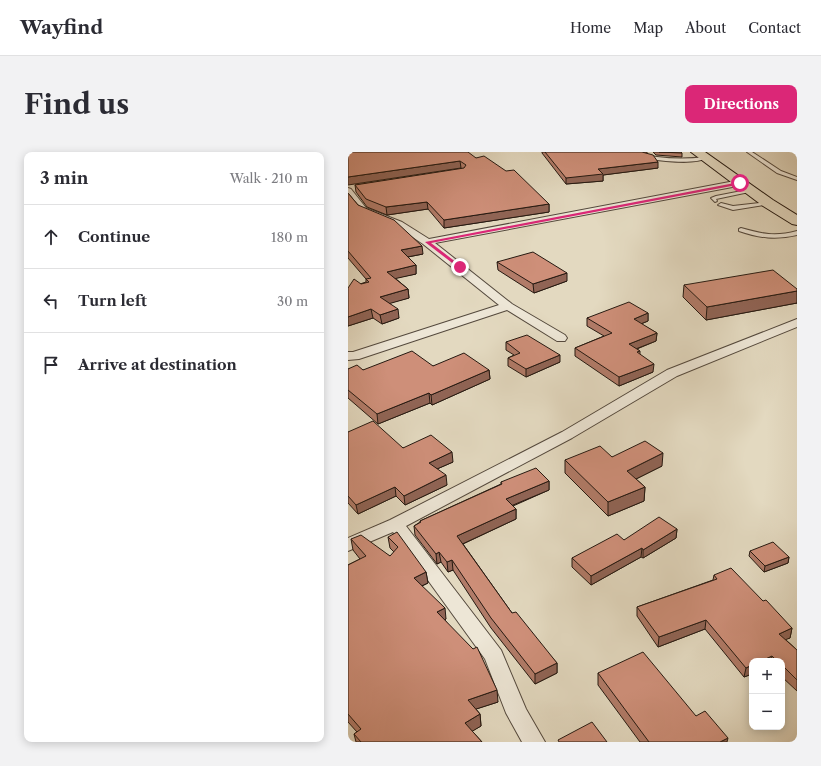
<!DOCTYPE html>
<meta charset="utf-8">
<style>
body{margin:0;font-family:"Libre Caslon Text",serif;background:#f2f2f3;color:#2b2b33}
.controls{position:absolute;right:12px;bottom:12px;display:grid;overflow:hidden;border-radius:8px;box-shadow:0 2px 10px #0003}
.controls button{width:36px;height:36px;display:grid;place-items:center;padding:0;border:0;border-bottom:1px solid #e1e1e2;background:#fff;color:#2b2b33;font:20px sans-serif}
.stop{position:absolute;width:12px;height:12px;margin:-9px;border:3px solid #db2777;border-radius:50%;background:#fff}
.stop.end{background:#db2777;border-color:#fff;box-shadow:0 1px 4px #0008}
.list{margin:0;padding:0;list-style:none}
h2{display:flex;justify-content:space-between;align-items:center;height:52px;margin:0;padding:0 16px;font-size:17px}
h2 small{font-size:13px;font-weight:400;color:#7c7c81}
.list li{display:grid;grid-template-columns:26px 1fr auto;gap:12px;align-items:center;box-sizing:border-box;height:64px;padding:0 16px;border-top:1px solid #e1e1e2}
.list b{display:block;font-size:15px;white-space:nowrap}
.list em{font-size:13px;font-style:normal;color:#7c7c81}
.icon{flex:none;width:22px;height:22px;fill:none;stroke:currentColor;stroke-width:2;stroke-linecap:round;stroke-linejoin:round}
.map{position:relative;flex:none;width:449px;height:590px;overflow:hidden;border-radius:8px}
header{display:flex;align-items:center;gap:24px;box-sizing:border-box;height:56px;padding:0 20px;background:#fff;border-bottom:1px solid #e1e1e2}
header strong{font-size:19px}
nav{display:flex;gap:22px;margin-inline-start:auto;font-size:14px}
.intro{display:flex;align-items:center;justify-content:space-between;box-sizing:border-box;height:96px;padding:0 24px}
h1{margin:0;font-size:28px}
.button{padding:10px 18px;border-radius:8px;background:#db2777;color:#fff;font-size:14px;font-weight:700}
main{display:flex;gap:24px;padding:0 24px}
aside{flex:1;background:#fff;border-radius:8px;box-shadow:0 2px 10px #0003}
.map>svg:first-child{display:block}
.lines{fill:none;stroke-linecap:round;stroke-linejoin:round}
.lane-casing{stroke:#54493d;stroke-width:2}
.street-casing{stroke:#54493d;stroke-width:2}
.highway-casing{stroke:#251911;stroke-width:2}
.lane{fill:#ede6d6;fill-rule:evenodd}
.street{fill:#ede6d6;fill-rule:evenodd}
.highway{fill:#e3d9c0;fill-rule:evenodd}
.wall{fill:#b17b68;stroke:#251911}
.shaded-wall{fill:#906455;stroke:#251911}
.building{fill:#ce8f79;stroke:#251911}
.route{fill:#db2777}
</style>
<header>
<strong>Wayfind</strong>
<nav><a>Home</a><a>Map</a><a>About</a><a>Contact</a></nav>
</header>
<div class="intro"><h1>Find us</h1><a class="button">Directions</a></div>
<main>
<aside>
<h2>3 min<small>Walk · 210 m</small></h2>
<ul class="list">
<li><svg class="icon" aria-label="ahead" viewBox="0 0 24 24"><path d="M12 20V5M6 11l6-6 6 6"/></svg><div><b>Continue</b></div><em>180 m</em></li>
<li><svg class="icon" aria-label="left" viewBox="0 0 24 24"><path d="M17 20v-9H6M10 6l-5 5 5 5"/></svg><div><b>Turn left</b></div><em>30 m</em></li>
<li><svg class="icon" aria-label="arrive" viewBox="0 0 24 24"><path d="M6 21V4h12l-3 4 3 4H6"/></svg><div><b>Arrive at destination</b></div></li>
</ul>
</aside>
<div class="map">
<svg width="449" height="590" viewBox="0 0 449 590">
<rect width="100%" height="100%" fill="#e3d9c0"/>
<filter id="stains"><feTurbulence type="fractalNoise" baseFrequency=".005" numOctaves="4"/><feColorMatrix values="0 0 0 0 .2 0 0 0 0 .09 0 0 0 0 .02 0 0 0 .5 -.17"/></filter>
<radialGradient id="worn" r=".72"><stop offset=".6" stop-color="#630" stop-opacity="0"/><stop offset="1" stop-color="#630" stop-opacity=".3"/></radialGradient>
<g class="lines">
<defs>
<g id="lane">
<path d="M 277,0 C 288,0 298,4 309,5 C 325,7 341,7 357,5 L 359,6 C 345,14 291,8 277,0 Z"/>
<path d="M 399,0 L 404,0 L 433,19 L 449,25 L 449,28 L 429,21 Z"/>
<path d="M 404,37 L 406,38 L 406,39 L 368,47 L 369,49 L 367,50 L 363,46 L 368,44 Z"/>
<path d="M 420,50 L 422,51 L 422,52 L 385,58 L 370,53 L 373,51 L 385,54 Z"/>
<path d="M 393,76 C 414,82 427,85 449,79 L 449,83 C 428,88 411,86 391,79 L 391,77 Z"/>
</g>
<g id="street">
<path d="M 392,28 L 396,31 L 395,33 L 87,91 L 164,152 L 217,183 L 219,186 L 217,189 L 209,189 L 159,158 L 11,207 L 0,208 L 0,200 L 5,200 L 151,153 L 75,92 L 48,74 L 12,60 L 0,45 L 0,36 L 3,37 L 18,56 L 54,70 L 81,87 Z"/>
<path d="M 449,167 L 449,175 L 329,224 L 224,286 L 58,374 L 153,498 L 178,557 L 197,590 L 174,590 L 158,561 L 137,507 L 45,380 L 0,399 L 0,386 L 42,368 L 214,280 L 319,218 Z"/>
</g>
<path id="highway" d="M 343,0 L 357,0 L 425,48 L 449,63 L 449,73 L 444,72 L 415,54 Z"/>
</defs>
<use href="#lane" class="lane-casing"/>
<use href="#street" class="street-casing"/>
<use href="#highway" class="highway-casing"/>
<use href="#lane" class="lane"/>
<use href="#street" class="street"/>
<use href="#highway" class="highway"/>
</g>
<g class="wall">
<path d="M 0,0 L 128,6 L 201,52 L 201,60 L 96,76 L 80,57 L 39,63 L 19,55 L 8,40 L 7,33 L 114,17 L 113,16 Z"/>
<path d="M 194,0 L 299,0 L 299,1 L 310,16 L 255,23 L 255,29 L 218,32 L 194,1 Z"/>
<path d="M 305,0 L 333,0 L 334,1 L 334,5 L 308,3 Z"/>
<path d="M 0,41 L 10,53 L 75,102 L 60,105 L 68,113 L 68,122 L 47,126 L 60,137 L 61,146 L 41,151 L 51,166 L 34,172 L 25,166 L 0,174 L 0,136 L 18,130 L 18,127 L 0,106 Z"/>
<path d="M 149,110 L 219,129 L 186,141 L 150,118 Z"/>
<path d="M 336,133 L 449,151 L 358,168 L 335,145 Z"/>
<path d="M 300,161 L 300,169 L 293,172 L 309,181 L 308,189 L 289,197 L 292,199 L 292,202 L 305,220 L 271,234 L 227,204 L 227,196 L 256,184 L 239,174 L 239,166 Z"/>
<path d="M 158,190 L 212,210 L 178,225 L 160,214 L 160,206 L 166,203 L 158,198 Z"/>
<path d="M 85,214 L 141,218 L 142,227 L 84,253 L 82,251 L 30,272 L 0,246 L 0,217 L 15,218 Z"/>
<path d="M 0,280 L 105,310 L 89,317 L 99,333 L 57,353 L 48,344 L 10,362 L 0,351 Z"/>
<path d="M 264,305 L 314,314 L 288,327 L 297,335 L 296,349 L 260,364 L 217,321 L 217,308 Z"/>
<path d="M 201,329 L 201,338 L 165,354 L 168,357 L 168,367 L 115,392 L 164,461 L 209,511 L 209,521 L 187,532 L 143,476 L 105,418 L 100,420 L 93,410 L 89,412 L 67,383 L 66,374 L 72,370 L 72,369 L 153,332 L 153,330 Z"/>
<path d="M 329,377 L 328,386 L 295,406 L 293,405 L 243,433 L 224,415 L 224,406 L 276,388 Z"/>
<path d="M 40,385 L 78,420 L 80,431 L 74,434 L 98,467 L 97,468 L 150,550 L 128,557 L 132,562 L 133,574 L 124,579 L 134,590 L 8,590 L 6,582 L 9,580 L 0,570 L 0,413 L 12,407 L 5,398 L 3,387 L 42,404 L 46,400 L 42,396 Z"/>
<path d="M 402,399 L 441,405 L 440,411 L 416,420 L 401,404 Z"/>
<path d="M 366,423 L 415,449 L 444,476 L 442,486 L 437,487 L 449,498 L 449,539 L 434,525 L 434,509 L 404,509 L 404,522 L 396,525 L 357,477 L 310,495 L 289,464 L 289,455 L 365,428 Z"/>
<path d="M 250,521 L 348,564 L 379,590 L 292,590 L 250,533 Z"/>
</g>
<g class="shaded-wall">
<path d="M 112,9 L 113,16 L 0,33 L 0,25 Z"/>
<path d="M 310,10 L 310,16 L 255,23 L 255,29 L 218,32 L 218,26 L 250,17 Z"/>
<path d="M 79,50 L 80,57 L 39,63 L 38,55 Z"/>
<path d="M 201,52 L 201,60 L 96,76 L 96,68 Z"/>
<path d="M 74,94 L 75,102 L 54,106 L 53,98 Z"/>
<path d="M 68,113 L 68,122 L 41,128 L 39,120 Z"/>
<path d="M 219,121 L 219,129 L 186,141 L 185,132 Z"/>
<path d="M 60,137 L 61,146 L 33,154 L 32,145 Z"/>
<path d="M 449,139 L 449,151 L 358,168 L 359,155 Z"/>
<path d="M 23,157 L 25,166 L 0,174 L 0,165 Z"/>
<path d="M 50,157 L 51,166 L 34,172 L 32,163 Z"/>
<path d="M 300,161 L 300,169 L 285,175 L 286,167 Z"/>
<path d="M 309,181 L 308,189 L 280,200 L 281,192 Z"/>
<path d="M 212,203 L 212,210 L 178,225 L 178,217 Z"/>
<path d="M 306,212 L 305,220 L 271,234 L 271,225 Z"/>
<path d="M 141,218 L 142,227 L 84,253 L 83,243 Z"/>
<path d="M 81,241 L 82,251 L 30,272 L 29,262 Z"/>
<path d="M 104,300 L 105,310 L 82,320 L 81,311 Z"/>
<path d="M 315,301 L 314,314 L 278,332 L 279,319 Z"/>
<path d="M 98,323 L 99,333 L 57,353 L 56,344 Z"/>
<path d="M 201,329 L 201,338 L 158,356 L 158,347 Z"/>
<path d="M 47,335 L 48,344 L 10,362 L 8,353 Z"/>
<path d="M 297,335 L 296,349 L 260,364 L 260,350 Z"/>
<path d="M 168,357 L 168,367 L 110,394 L 109,384 Z"/>
<path d="M 329,377 L 328,386 L 295,406 L 295,398 Z"/>
<path d="M 294,396 L 293,405 L 243,433 L 243,424 Z"/>
<path d="M 91,400 L 93,410 L 89,412 L 88,402 Z"/>
<path d="M 441,405 L 440,411 L 416,420 L 417,414 Z"/>
<path d="M 104,408 L 105,418 L 100,420 L 99,410 Z"/>
<path d="M 78,420 L 80,431 L 67,437 L 66,426 Z"/>
<path d="M 97,456 L 98,467 L 91,472 L 89,460 Z"/>
<path d="M 358,468 L 357,477 L 310,495 L 311,485 Z"/>
<path d="M 444,476 L 442,486 L 429,491 L 431,482 Z"/>
<path d="M 424,504 L 423,509 L 413,509 Z"/>
<path d="M 209,511 L 209,521 L 187,532 L 187,522 Z"/>
<path d="M 404,513 L 404,522 L 396,525 L 398,516 Z"/>
<path d="M 149,538 L 150,550 L 122,559 L 120,548 Z"/>
<path d="M 132,562 L 133,574 L 118,583 L 117,571 Z"/>
<path d="M 380,586 L 379,590 L 372,590 Z"/>
</g>
<g class="building">
<path d="M 0,0 L 120,0 L 128,6 L 136,4 L 158,19 L 166,18 L 201,52 L 96,68 L 79,50 L 38,55 L 18,47 L 7,33 L 116,16 L 118,13 L 112,9 L 0,25 Z"/>
<path d="M 197,0 L 294,0 L 305,3 L 310,10 L 250,17 L 255,22 L 218,26 Z"/>
<path d="M 311,0 L 333,0 L 334,1 Z"/>
<path d="M 0,41 L 10,53 L 46,68 L 74,94 L 53,98 L 68,113 L 39,120 L 60,137 L 32,145 L 50,157 L 32,163 L 23,157 L 0,165 L 0,136 L 6,127 L 13,132 L 21,130 L 18,127 L 23,126 L 0,99 Z"/>
<path d="M 185,100 L 219,121 L 185,132 L 149,110 Z"/>
<path d="M 425,118 L 449,137 L 449,139 L 359,155 L 336,133 Z"/>
<path d="M 281,150 L 300,161 L 286,167 L 309,181 L 281,192 L 292,199 L 289,200 L 306,212 L 271,225 L 227,196 L 264,181 L 239,166 Z"/>
<path d="M 179,183 L 212,203 L 178,217 L 160,206 L 172,201 L 158,190 Z"/>
<path d="M 64,199 L 85,214 L 116,201 L 141,218 L 83,243 L 81,241 L 29,262 L 0,238 L 0,217 L 9,213 L 15,218 Z"/>
<path d="M 25,269 L 55,296 L 83,283 L 104,300 L 81,311 L 98,323 L 56,344 L 47,335 L 8,353 L 0,344 L 0,280 Z"/>
<path d="M 297,289 L 315,301 L 279,319 L 297,335 L 260,350 L 217,308 L 252,294 L 264,305 Z"/>
<path d="M 188,316 L 201,329 L 158,347 L 168,357 L 109,384 L 164,461 L 168,460 L 209,511 L 187,522 L 143,466 L 104,408 L 99,410 L 91,400 L 88,402 L 66,374 L 73,370 L 72,369 L 154,332 L 153,330 Z"/>
<path d="M 311,365 L 329,377 L 295,398 L 294,396 L 243,424 L 224,406 L 269,382 L 276,388 Z"/>
<path d="M 49,380 L 78,420 L 66,426 L 97,456 L 89,460 L 125,497 L 129,495 L 149,538 L 120,548 L 132,562 L 117,571 L 134,590 L 13,590 L 6,582 L 13,577 L 0,562 L 0,413 L 18,404 L 3,387 L 13,383 L 42,404 L 50,395 L 40,385 Z"/>
<path d="M 425,390 L 441,405 L 417,414 L 402,399 Z"/>
<path d="M 383,416 L 415,449 L 418,448 L 444,476 L 431,482 L 449,498 L 449,528 L 434,513 L 434,509 L 429,509 L 424,504 L 413,509 L 404,509 L 404,513 L 398,516 L 358,468 L 311,485 L 289,455 L 369,427 L 366,423 Z"/>
<path d="M 295,500 L 348,564 L 357,559 L 380,586 L 372,590 L 301,590 L 250,521 Z"/>
<path d="M 244,570 L 259,590 L 211,590 L 210,588 Z"/>
</g>
<path class="route" d="M 392,30 L 394,32 L 83,91 L 113,114 L 112,117 L 77,90 Z"/>
<rect width="100%" height="100%" filter="url(#stains)"/>
<rect width="100%" height="100%" fill="url(#worn)"/>
</svg>
<div class="controls">
<button>+</button>
<button>−</button>
</div>
<div class="stop" style="left:392px;top:31px"></div>
<div class="stop end" style="left:112px;top:115px"></div>
</div>
</main>
